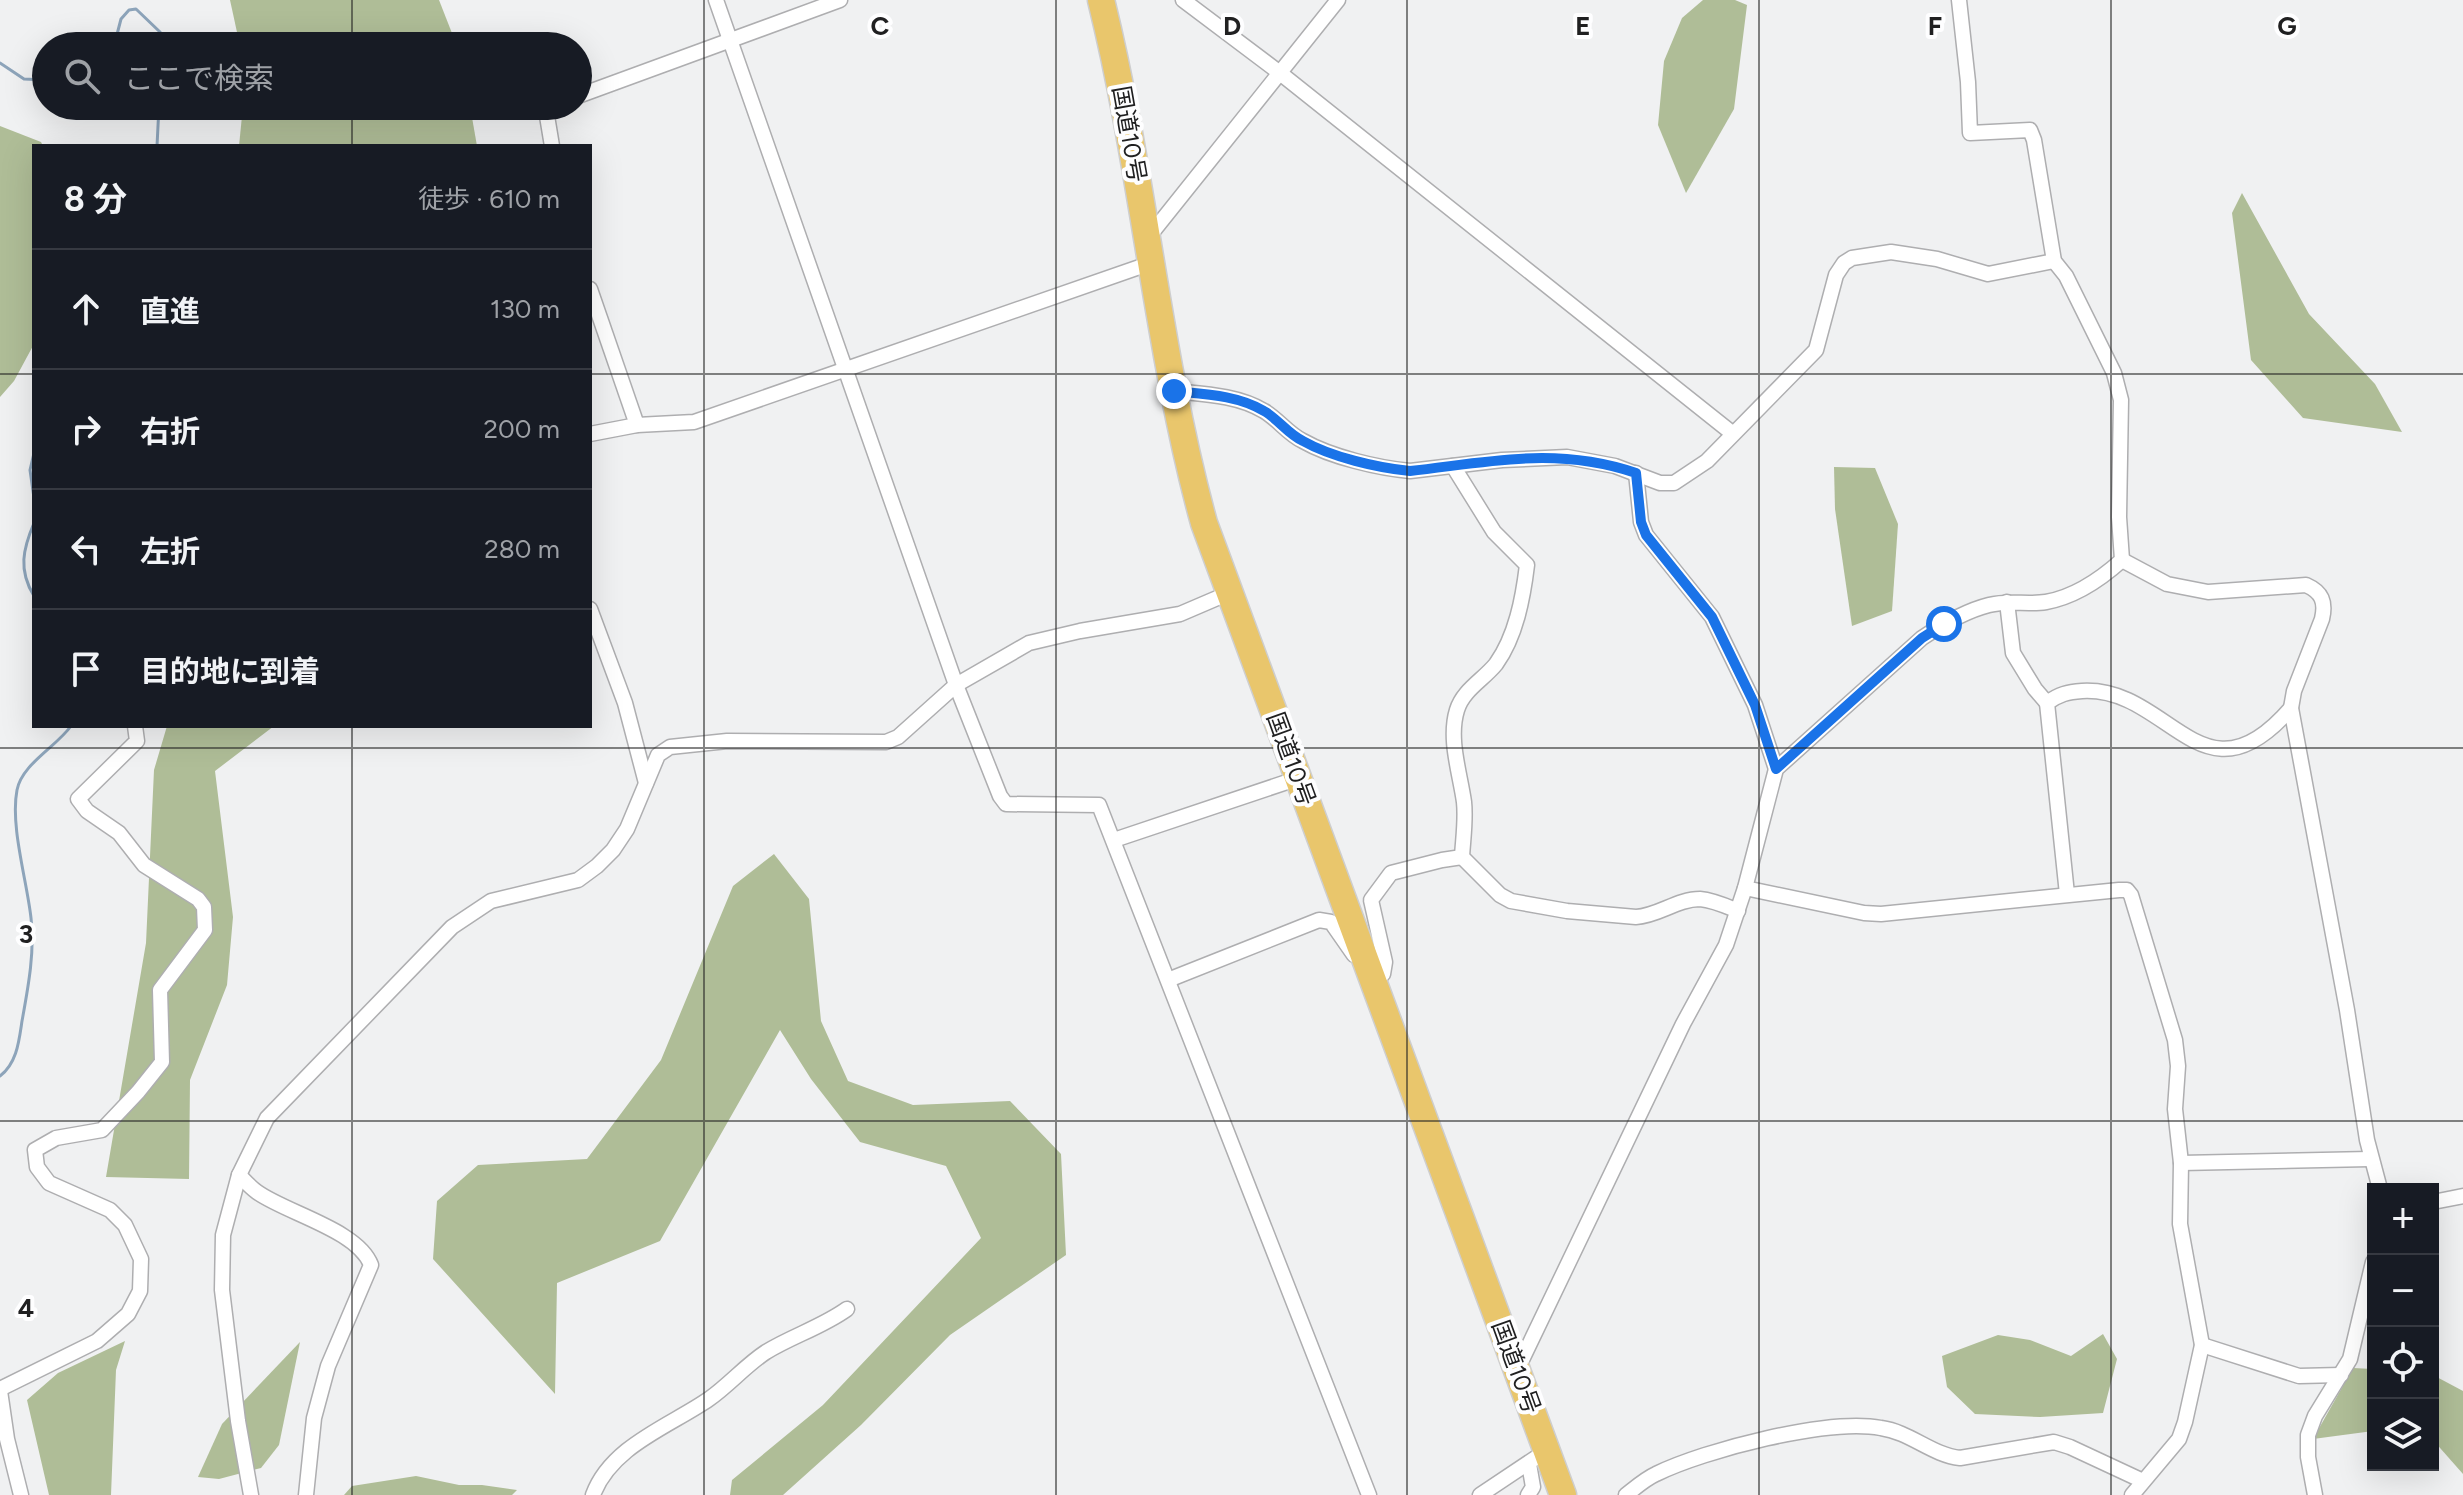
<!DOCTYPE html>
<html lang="ja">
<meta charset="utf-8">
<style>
body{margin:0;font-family:Figtree,"Noto Sans JP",sans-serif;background:#20242c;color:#f1f3f6}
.controls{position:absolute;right:24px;bottom:24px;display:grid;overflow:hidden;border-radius:0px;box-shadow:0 8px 32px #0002}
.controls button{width:72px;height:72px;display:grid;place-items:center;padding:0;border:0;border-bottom:2px solid #363941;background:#171b24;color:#f1f3f6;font:40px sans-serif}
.stop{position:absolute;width:24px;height:24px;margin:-18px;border:6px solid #1a73e8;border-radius:50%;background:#fff}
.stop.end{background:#1a73e8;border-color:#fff;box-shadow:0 2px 8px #0008}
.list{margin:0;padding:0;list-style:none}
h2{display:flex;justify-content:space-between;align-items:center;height:104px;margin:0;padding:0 32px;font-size:34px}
h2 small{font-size:26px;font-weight:400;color:#9ea1a6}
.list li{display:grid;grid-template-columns:52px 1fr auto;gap:24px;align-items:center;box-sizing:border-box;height:120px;padding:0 32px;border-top:2px solid #363941}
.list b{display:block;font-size:30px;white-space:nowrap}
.list em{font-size:26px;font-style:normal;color:#9ea1a6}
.icon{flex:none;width:44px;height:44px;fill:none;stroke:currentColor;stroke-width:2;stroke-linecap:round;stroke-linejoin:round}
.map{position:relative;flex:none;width:2463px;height:1495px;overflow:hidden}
.search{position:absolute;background:#171b24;box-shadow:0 8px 32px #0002;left:32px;top:32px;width:560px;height:88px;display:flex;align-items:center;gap:20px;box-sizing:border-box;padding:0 28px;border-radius:44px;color:#9ea1a6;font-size:30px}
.panel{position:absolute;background:#171b24;box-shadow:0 8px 32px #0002;left:32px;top:144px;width:560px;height:584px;border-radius:0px}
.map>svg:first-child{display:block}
.forest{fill:#afbd97}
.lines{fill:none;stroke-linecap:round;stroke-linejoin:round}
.stream{stroke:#8da4ba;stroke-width:3}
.street-casing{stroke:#aeaeb0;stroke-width:17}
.highway-casing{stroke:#cecece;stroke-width:29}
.street{stroke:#fff;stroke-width:14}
.highway{stroke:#e9c66c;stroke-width:26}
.route{stroke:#1a73e8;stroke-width:10}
.grid{fill:none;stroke:#202021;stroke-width:2;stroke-opacity:0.55}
.labels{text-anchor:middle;stroke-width:8;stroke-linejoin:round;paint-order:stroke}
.street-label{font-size:24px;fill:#202021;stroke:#fefeff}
.grid-label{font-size:26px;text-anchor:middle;font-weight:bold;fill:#202021;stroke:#fefeff;stroke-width:8;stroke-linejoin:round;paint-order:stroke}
</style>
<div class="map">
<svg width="2463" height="1495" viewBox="0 0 2463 1495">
<rect width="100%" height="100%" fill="#f0f1f2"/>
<g class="forest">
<path d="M 230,0 L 439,0 L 457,46 L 240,46 Z"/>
<path d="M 1703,0 L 1735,0 L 1747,5 L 1734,109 L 1686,193 L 1658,125 L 1664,61 L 1682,18 Z"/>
<path d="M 243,106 L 470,106 L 477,146 L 239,146 Z"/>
<path d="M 0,126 L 41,142 L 43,146 L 34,146 L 34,344 L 14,381 L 0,397 Z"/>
<path d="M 2242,193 L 2309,314 L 2375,384 L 2402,432 L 2303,418 L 2251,360 L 2232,213 Z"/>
<path d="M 1834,467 L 1875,468 L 1898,524 L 1892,611 L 1852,626 L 1835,509 Z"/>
<path d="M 167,726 L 274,726 L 215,771 L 233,917 L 227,985 L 190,1080 L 189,1179 L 106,1177 L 146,943 L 154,770 Z"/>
<path d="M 774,854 L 809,899 L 821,1021 L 848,1081 L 913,1105 L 1010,1101 L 1061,1154 L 1066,1255 L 950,1335 L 861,1425 L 783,1495 L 730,1495 L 732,1480 L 823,1405 L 981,1238 L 946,1166 L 860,1142 L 811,1079 L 780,1030 L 660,1241 L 557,1283 L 555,1394 L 433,1259 L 437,1201 L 478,1165 L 587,1159 L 661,1060 L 733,886 Z"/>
<path d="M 2103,1334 L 2117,1359 L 2103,1413 L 2040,1417 L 1975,1414 L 1947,1387 L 1942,1356 L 1998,1335 L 2030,1340 L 2071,1356 Z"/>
<path d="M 125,1341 L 116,1370 L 111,1495 L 49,1495 L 27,1400 L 58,1373 Z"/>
<path d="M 300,1342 L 279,1445 L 261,1468 L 219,1479 L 198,1477 L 222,1424 Z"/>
<path d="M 2353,1368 L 2373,1369 L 2373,1431 L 2313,1439 Z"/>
<path d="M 2433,1375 L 2463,1391 L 2463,1474 L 2433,1440 Z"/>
<path d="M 416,1476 L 459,1485 L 482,1485 L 517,1490 L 512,1495 L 344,1495 L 352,1486 Z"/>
</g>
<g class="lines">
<g class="stream">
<path d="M 114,46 L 121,19 L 129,10 L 136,9 L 160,32 L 167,46"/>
<path d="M 0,63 L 24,79 L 46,80"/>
<path d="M 157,146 L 159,106"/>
<path d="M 34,453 L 30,470 L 34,498"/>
<path d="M 34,523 C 23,549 18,570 34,596"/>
<path d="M 0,1076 C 17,1063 19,1041 22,1021 C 28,988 35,952 31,918 C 27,881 10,826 17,790 C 22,764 56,747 71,726"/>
</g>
<defs>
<g id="street">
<path d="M 716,0 L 956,685 L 1000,796 L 1006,804 L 1099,805 L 1369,1495"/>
<path d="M 1183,0 L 1280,73 L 1732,433"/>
<path d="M 1959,0 L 1968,82 L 1970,133 L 2030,130 L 2034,140 L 2054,261 L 2066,276 L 2114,373 L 2121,400 L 2119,517 L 2122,560"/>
<path d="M 578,96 L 840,0"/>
<path d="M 552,146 L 547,116 L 557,106"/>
<path d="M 1147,239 L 1338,0"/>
<path d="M 590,289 L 637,425"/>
<path d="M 1174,391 C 1203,394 1238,395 1264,411 C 1278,419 1288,434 1303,441 C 1331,457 1378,468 1410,471 L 1502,460 L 1567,457 L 1615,466 L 1660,483 L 1674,483 L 1707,461 L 1816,350 L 1836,275 L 1844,263 L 1852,258 L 1891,252 L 1937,259 L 1988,274 L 2054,261"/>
<path d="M 590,434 L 637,425 L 694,422 L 1151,263"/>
<path d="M 1453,466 L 1494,532 L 1527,565 C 1523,598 1516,636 1496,664 C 1483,680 1463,690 1457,710 C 1448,739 1460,773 1464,802 C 1466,820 1463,839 1462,857 L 1500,895 L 1511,901 L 1567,911 L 1636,917 C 1658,916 1677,899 1700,899 C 1713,900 1726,906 1738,911"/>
<path d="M 1636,473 L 1641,522 L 1646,535 L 1712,617 L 1755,705 L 1776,769"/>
<path d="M 2122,560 L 2167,584 L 2208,592 L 2306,585 C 2322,592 2326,602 2322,619 L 2294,691 L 2291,708 L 2347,1010 L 2367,1140 L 2380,1189"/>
<path d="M 2007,602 L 2013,653 L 2035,689 L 2047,703"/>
<path d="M 590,609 L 625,703 L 646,783"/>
<path d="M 1114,840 L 1299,778"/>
<path d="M 1745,888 L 1864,913 L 1881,914 L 2119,890 L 2127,890 L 2131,895 L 2175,1040 L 2178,1066 L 2175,1109 L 2181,1163 L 2180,1224 L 2202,1345 L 2185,1422 L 2179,1439 L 2132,1495"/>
<path d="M 2067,894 L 2047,703 C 2059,694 2068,692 2082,691 C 2170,686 2202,811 2291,708"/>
<path d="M 1168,980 L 1319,920 L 1331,922 L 1354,955"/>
<path d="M 1374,981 L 1383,974 L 1385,962 L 1371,900 L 1391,873 L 1442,860 L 1462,857"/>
<path d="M 2181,1163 L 2370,1159"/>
<path d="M 239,1175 C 244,1180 250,1187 257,1192 C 286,1213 358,1230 371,1265 L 328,1366 L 314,1418 L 306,1495"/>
<path d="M 2433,1202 L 2463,1196"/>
<path d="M 2202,1345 L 2299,1376 L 2341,1375"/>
<path d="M 1518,1368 L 1683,1024 L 1726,945 L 1745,888 L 1776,769 L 1922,638 C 1943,624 1965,611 1989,605 C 2008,600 2027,605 2046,602 C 2074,597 2102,578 2122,560"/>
<path d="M 0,1389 L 97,1341 L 128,1314 L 140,1291 L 141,1259 L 125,1225 L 110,1210 L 49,1183 L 37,1167 L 35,1150 L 56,1138 L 102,1130 L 138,1092 L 162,1062 L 160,990 L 205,930 L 204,907 L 198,899 L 144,865 L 119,833 L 87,811 L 78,799 L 137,741 L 135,726"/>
<path d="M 0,1391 L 7,1439 L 21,1495"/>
<path d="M 251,1495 L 238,1421 L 222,1290 L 223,1235 L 239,1175 L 267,1118 L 452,927 L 491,901 L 578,880 L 597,866 L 613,850 L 627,829 L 658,755 L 670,747 L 727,741 L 886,742 L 898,737 L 956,685 L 1029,643 L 1080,631 L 1180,614 L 1229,593"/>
<path d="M 593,1495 C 611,1446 670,1426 709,1399 C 729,1385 746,1365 766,1352 C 792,1336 822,1327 847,1309"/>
<path d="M 1480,1495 L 1546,1451"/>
<path d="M 1528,1495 L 1533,1487 L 1529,1464"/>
<path d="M 1626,1495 C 1635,1488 1645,1479 1656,1474 C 1705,1450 1828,1418 1881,1428 C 1910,1432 1932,1455 1960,1458 L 2054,1442 L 2070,1447 L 2143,1481"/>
<path d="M 2315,1495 L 2308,1457 L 2308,1435 L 2315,1416 L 2350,1359 L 2373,1262"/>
</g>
<path id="highway" d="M 1101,0 C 1144,173 1157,352 1204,523 L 1563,1495"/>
</defs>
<use href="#street" class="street-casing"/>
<use href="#highway" class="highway-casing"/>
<use href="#street" class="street"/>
<use href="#highway" class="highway"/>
</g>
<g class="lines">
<path class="route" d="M 1174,391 C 1203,394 1238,395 1264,411 C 1278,419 1288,434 1303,441 C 1331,457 1378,468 1410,471 C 1491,462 1556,446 1636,473 L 1641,522 L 1646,535 L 1712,617 L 1755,705 L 1776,769 L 1922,638 L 1944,624"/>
</g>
<path class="grid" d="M 352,0 L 352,46M 704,0 L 704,1495M 1056,0 L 1056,1495M 1407,0 L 1407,1495M 1759,0 L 1759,1495M 2111,0 L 2111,1495M 352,106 L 352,146M 0,374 L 34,374M 590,374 L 2463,374M 352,726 L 352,1495M 0,748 L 2463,748M 0,1121 L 2463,1121"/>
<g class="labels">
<g class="street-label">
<text transform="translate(1129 134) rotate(80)" y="8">国道10号</text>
<text transform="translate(1291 759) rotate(70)" y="8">国道10号</text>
<text transform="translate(1516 1367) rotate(70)" y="8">国道10号</text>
</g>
</g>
<g class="grid-label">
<text x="880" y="35">C</text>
<text x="1232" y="35">D</text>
<text x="1583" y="35">E</text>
<text x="1935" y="35">F</text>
<text x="2287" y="35">G</text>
<text x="26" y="943">3</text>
<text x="26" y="1317">4</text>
</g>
</svg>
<div class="controls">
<button>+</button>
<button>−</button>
<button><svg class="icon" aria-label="locate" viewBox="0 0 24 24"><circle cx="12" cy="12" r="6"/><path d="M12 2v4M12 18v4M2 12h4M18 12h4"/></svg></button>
<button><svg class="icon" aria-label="layers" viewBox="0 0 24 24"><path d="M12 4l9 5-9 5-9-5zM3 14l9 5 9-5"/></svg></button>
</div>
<div class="stop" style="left:1944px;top:624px"></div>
<div class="stop end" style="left:1174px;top:391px"></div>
<div class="search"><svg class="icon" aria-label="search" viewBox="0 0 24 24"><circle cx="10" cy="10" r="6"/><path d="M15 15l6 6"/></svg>ここで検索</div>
<section class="panel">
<h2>8 分<small>徒歩 · 610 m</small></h2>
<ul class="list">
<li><svg class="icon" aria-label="ahead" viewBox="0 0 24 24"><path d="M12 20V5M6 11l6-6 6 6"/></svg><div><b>直進</b></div><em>130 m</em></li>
<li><svg class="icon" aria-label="right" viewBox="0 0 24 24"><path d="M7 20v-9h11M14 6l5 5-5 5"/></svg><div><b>右折</b></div><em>200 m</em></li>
<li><svg class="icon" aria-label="left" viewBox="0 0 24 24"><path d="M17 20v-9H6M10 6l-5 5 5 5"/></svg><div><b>左折</b></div><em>280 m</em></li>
<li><svg class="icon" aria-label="arrive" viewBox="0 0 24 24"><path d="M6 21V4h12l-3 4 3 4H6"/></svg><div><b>目的地に到着</b></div></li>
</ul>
</section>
</div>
